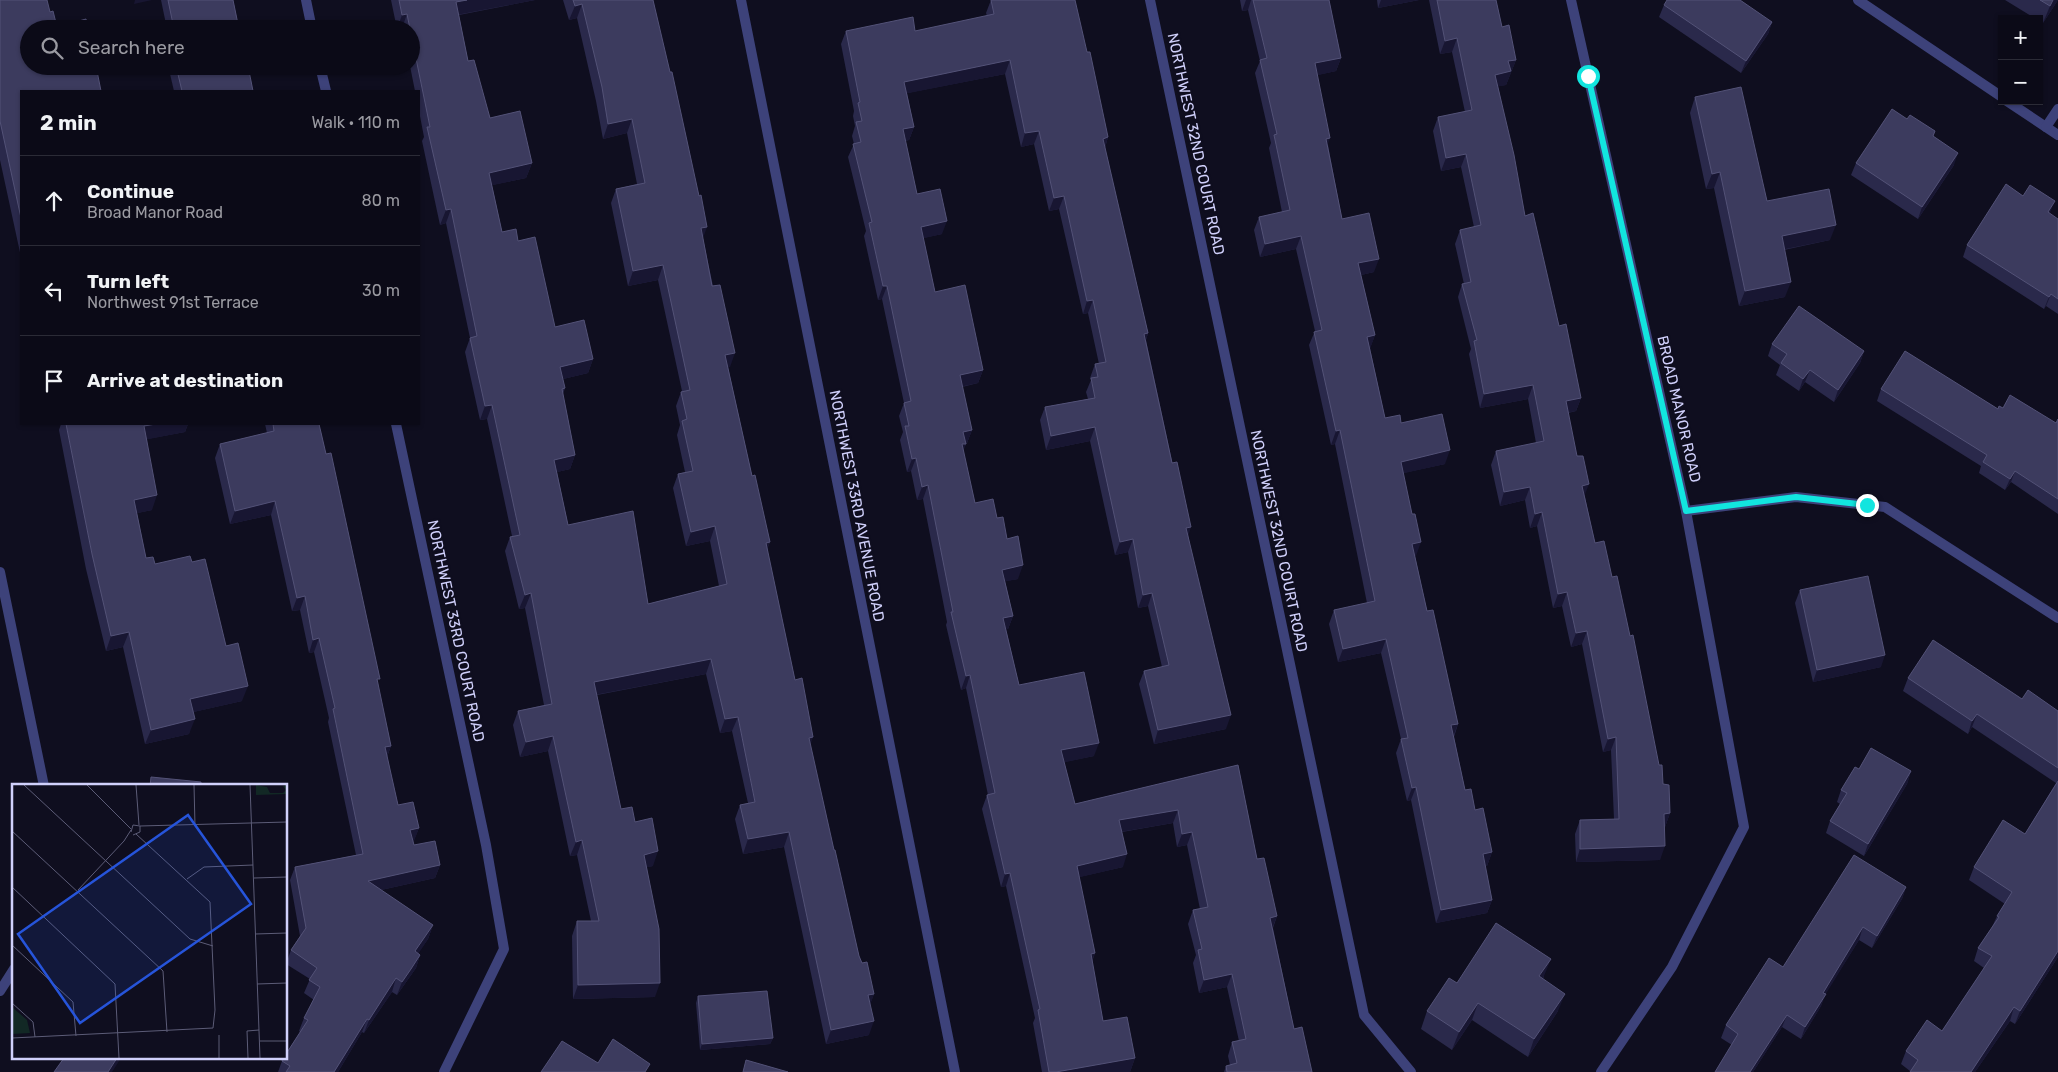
<!DOCTYPE html>
<meta charset="utf-8">
<style>
body{margin:0;font-family:Rubik,sans-serif;background:#141320;color:#f1f3f6}
.controls{position:absolute;right:15px;top:15px;display:grid;overflow:hidden;border-radius:0px;box-shadow:0 1px 4px #0004}
.controls button{width:45px;height:45px;display:grid;place-items:center;padding:0;border:0;border-bottom:1px solid #2b2b36;background:#0b0a17;color:#f1f3f6;font:25px sans-serif}
.stop{position:absolute;width:15px;height:15px;margin:-11px;border:4px solid #12e5df;border-radius:50%;background:#fff}
.stop.end{background:#12e5df;border-color:#fff;box-shadow:0 1px 5px #0008}
.list{margin:0;padding:0;list-style:none}
h2{display:flex;justify-content:space-between;align-items:center;height:65px;margin:0;padding:0 20px;font-size:21px}
h2 small{font-size:16px;font-weight:400;color:#9a9aa1}
.list li{display:grid;grid-template-columns:32px 1fr auto;gap:15px;align-items:center;box-sizing:border-box;height:90px;padding:0 20px;border-top:1px solid #2b2b36}
.list b{display:block;font-size:19px;white-space:nowrap}
.list p{margin:0;font-size:16px;white-space:nowrap;color:#9a9aa1}
.list em{font-size:16px;font-style:normal;color:#9a9aa1}
.icon{flex:none;width:28px;height:28px;fill:none;stroke:currentColor;stroke-width:2;stroke-linecap:round;stroke-linejoin:round}
.map{position:relative;flex:none;width:2058px;height:1072px;overflow:hidden}
.search{position:absolute;background:#0b0a17;box-shadow:0 1px 4px #0004;left:20px;top:20px;width:400px;height:55px;display:flex;align-items:center;gap:12px;box-sizing:border-box;padding:0 18px;border-radius:28px;color:#9a9aa1;font-size:19px}
.panel{position:absolute;background:#0b0a17;box-shadow:0 1px 4px #0004;left:20px;top:90px;width:400px;height:335px;border-radius:0px}
.map>svg:first-child{display:block}
.lines{fill:none;stroke-linecap:round;stroke-linejoin:round}
.minor{stroke:#3d427a;stroke-width:10}
.wall{fill:#2a294b}
.shaded-wall{fill:#181632}
.building{fill:#3c3b5e;stroke:#535277}
.route{stroke:#12e5df;stroke-width:6}
.labels{text-anchor:middle;stroke-width:4.5;stroke-linejoin:round;paint-order:stroke}
.street-label{font-size:15px;fill:#d0d0fb;stroke:#0f0e1f}
.inset-road{fill:none;stroke:#5c5c77;stroke-width:1}
.view{fill:#2654da;fill-opacity:0.15;stroke:#2654da;stroke-width:2.5}
.inset-edge{fill:none;stroke:#d0d0fb;stroke-width:2.5}
</style>
<div class="map">
<svg width="2058" height="1072" viewBox="0 0 2058 1072">
<rect width="100%" height="100%" fill="#0f0e1f"/>
<g class="lines">
<g class="minor">
<path d="M 306,0 L 312,29"/>
<path d="M 741,0 L 955,1072"/>
<path d="M 1150,0 L 1364,1015 L 1411,1072"/>
<path d="M 1571,0 L 1686,511 L 1744,827 L 1672,967 L 1601,1072"/>
<path d="M 1858,0 L 2002,97"/>
<path d="M 320,66 L 326,91"/>
<path d="M 2007,101 L 2058,135"/>
<path d="M 2046,127 L 2058,109"/>
<path d="M 396,424 L 486,845 L 504,949 L 444,1072"/>
<path d="M 1686,511 L 1796,497 L 1885,507 L 2058,618"/>
<path d="M 0,572 L 44,786"/>
<path d="M 0,991 L 14,969"/>
</g>
</g>
<g class="wall">
<path d="M 0,0 L 50,12 L 57,27 L 21,91 L 21,257 L 0,160 Z"/>
<path d="M 161,0 L 233,0 L 239,29 L 167,29 Z"/>
<path d="M 391,0 L 535,0 L 459,15 L 468,61 L 490,118 L 532,163 L 526,178 L 492,185 L 502,232 L 518,241 L 555,327 L 593,359 L 588,373 L 563,379 L 565,388 L 563,394 L 575,455 L 570,469 L 557,472 L 568,525 L 648,604 L 719,586 L 710,541 L 686,546 L 673,488 L 678,474 L 685,472 L 677,435 L 680,425 L 676,406 L 681,392 L 682,391 L 658,280 L 628,286 L 611,203 L 616,189 L 637,184 L 627,133 L 603,139 L 596,101 L 577,18 L 569,20 L 563,0 L 653,0 L 730,367 L 728,367 L 752,476 L 770,542 L 767,549 L 795,680 L 834,850 L 859,956 L 874,994 L 870,1004 L 869,1035 L 826,1044 L 784,847 L 743,854 L 735,819 L 740,805 L 748,803 L 732,731 L 720,733 L 706,674 L 597,695 L 621,809 L 635,822 L 653,866 L 647,867 L 655,997 L 573,999 L 572,936 L 577,921 L 591,921 L 577,855 L 570,856 L 548,751 L 520,757 L 513,725 L 518,711 L 544,705 L 525,608 L 519,609 L 505,551 L 510,537 L 512,536 L 487,419 L 480,420 L 465,352 L 470,338 L 446,223 L 440,225 L 422,141 L 424,137 L 419,111 L 419,91 L 415,91 L 410,66 L 411,66 L 411,29 L 397,29 Z"/>
<path d="M 991,0 L 1087,52 L 1108,137 L 1105,148 L 1148,333 L 1146,340 L 1188,535 L 1226,729 L 1154,744 L 1139,684 L 1144,671 L 1162,667 L 1148,606 L 1138,608 L 1128,552 L 1115,555 L 1090,441 L 1046,450 L 1040,420 L 1045,407 L 1088,399 L 1086,392 L 1091,380 L 1090,378 L 1095,364 L 1099,364 L 1088,313 L 1083,314 L 1059,209 L 1049,211 L 1034,144 L 1021,147 L 1005,74 L 907,93 L 914,127 L 909,140 L 905,141 L 917,194 L 942,234 L 923,238 L 935,292 L 983,370 L 978,383 L 962,387 L 972,430 L 967,443 L 966,444 L 963,450 L 975,503 L 997,518 L 1007,539 L 1018,579 L 1005,581 L 1013,616 L 1008,629 L 1006,629 L 1019,685 L 1094,756 L 1064,762 L 1075,804 L 1238,765 L 1257,859 L 1277,916 L 1273,928 L 1294,1029 L 1312,1072 L 1224,1072 L 1226,1066 L 1230,1065 L 1228,1056 L 1232,1042 L 1239,1041 L 1227,987 L 1199,993 L 1193,963 L 1196,955 L 1188,924 L 1193,910 L 1200,909 L 1187,845 L 1177,847 L 1173,823 L 1122,832 L 1123,867 L 1079,877 L 1095,953 L 1092,962 L 1103,1021 L 1135,1058 L 1130,1072 L 1042,1072 L 1033,1023 L 1035,1018 L 1006,886 L 1001,887 L 982,809 L 987,795 L 988,795 L 966,688 L 961,690 L 946,625 L 947,622 L 923,499 L 917,500 L 911,471 L 907,472 L 900,440 L 903,432 L 899,416 L 904,403 L 882,299 L 878,300 L 864,236 L 866,231 L 848,157 L 854,144 L 852,136 L 855,126 L 853,116 L 854,111 L 841,44 L 846,31 L 915,31 L 987,16 L 986,13 Z"/>
<path d="M 1240,0 L 1329,0 L 1341,58 L 1336,71 L 1317,75 L 1328,145 L 1342,219 L 1374,272 L 1361,275 L 1375,335 L 1370,348 L 1385,418 L 1401,423 L 1445,464 L 1403,473 L 1416,556 L 1415,556 L 1427,611 L 1458,724 L 1454,737 L 1465,790 L 1475,810 L 1492,852 L 1487,866 L 1485,866 L 1492,900 L 1487,913 L 1436,923 L 1411,800 L 1407,801 L 1396,753 L 1401,739 L 1381,653 L 1338,662 L 1329,624 L 1334,610 L 1367,603 L 1335,444 L 1331,445 L 1309,345 L 1315,331 L 1296,249 L 1260,257 L 1254,230 L 1259,217 L 1282,212 L 1269,148 L 1271,143 L 1255,73 L 1260,61 L 1248,10 L 1242,11 Z"/>
<path d="M 1377,0 L 1419,0 L 1378,8 Z"/>
<path d="M 1429,0 L 1496,0 L 1502,27 L 1516,60 L 1506,85 L 1498,86 L 1525,216 L 1581,398 L 1576,411 L 1568,413 L 1585,497 L 1595,543 L 1612,577 L 1670,813 L 1665,827 L 1664,827 L 1660,860 L 1576,862 L 1575,834 L 1580,820 L 1614,819 L 1611,750 L 1603,752 L 1582,644 L 1571,647 L 1562,606 L 1553,608 L 1537,526 L 1530,528 L 1525,500 L 1500,506 L 1491,465 L 1496,451 L 1536,443 L 1528,399 L 1480,408 L 1469,354 L 1471,349 L 1458,297 L 1462,284 L 1464,284 L 1455,244 L 1460,230 L 1474,227 L 1461,167 L 1441,171 L 1433,131 L 1438,117 L 1465,112 L 1452,52 L 1440,54 Z"/>
<path d="M 2005,0 L 2058,0 L 2043,23 L 2039,21 L 2039,19 L 2036,19 Z"/>
<path d="M 1664,5 L 1772,22 L 1768,34 L 1741,73 L 1659,17 Z"/>
<path d="M 173,66 L 248,66 L 253,91 L 174,91 L 170,74 Z"/>
<path d="M 1695,97 L 1767,201 L 1830,240 L 1784,250 L 1785,297 L 1739,306 L 1714,188 L 1706,189 L 1690,113 Z"/>
<path d="M 1907,119 L 1935,131 L 1933,136 L 1954,165 L 1918,219 L 1851,175 L 1856,163 Z"/>
<path d="M 2050,214 L 2058,219 L 2058,314 L 2046,306 L 2044,309 L 1963,257 L 1967,245 Z"/>
<path d="M 1772,344 L 1864,351 L 1860,363 L 1834,402 L 1805,382 L 1799,391 L 1776,375 L 1780,365 L 1768,356 Z"/>
<path d="M 1881,389 L 1998,409 L 2003,408 L 2056,423 L 2058,419 L 2058,514 L 2011,482 L 2005,490 L 1979,473 L 1981,466 L 1877,401 Z"/>
<path d="M 61,424 L 188,424 L 185,432 L 147,439 L 152,510 L 137,513 L 146,558 L 155,564 L 192,562 L 226,646 L 242,701 L 193,712 L 189,734 L 145,744 L 123,647 L 106,651 L 86,569 L 59,430 Z"/>
<path d="M 265,424 L 319,424 L 391,746 L 387,757 L 398,805 L 419,828 L 413,842 L 414,845 L 440,865 L 435,878 L 381,890 L 433,925 L 428,939 L 418,953 L 420,955 L 416,968 L 397,995 L 392,992 L 364,1033 L 362,1032 L 338,1072 L 278,1072 L 282,1061 L 300,1032 L 299,1031 L 304,1018 L 314,1000 L 304,993 L 310,979 L 286,964 L 291,950 L 300,936 L 290,880 L 295,867 L 356,855 L 328,722 L 329,718 L 314,652 L 309,653 L 300,610 L 292,611 L 271,515 L 230,524 L 215,458 L 220,444 L 267,433 Z"/>
<path d="M 1800,590 L 1881,667 L 1813,682 L 1795,603 Z"/>
<path d="M 1908,678 L 2022,699 L 2058,711 L 2058,957 L 2015,1024 L 2010,1021 L 1975,1072 L 1910,1072 L 1910,1071 L 1901,1064 L 1906,1051 L 1942,1031 L 1984,968 L 1974,961 L 1978,948 L 1992,927 L 1997,916 L 2005,904 L 1969,880 L 1974,867 L 2025,834 L 2056,783 L 1972,727 L 1968,734 L 1903,691 Z"/>
<path d="M 1859,769 L 1911,771 L 1907,784 L 1864,856 L 1826,833 L 1830,821 L 1840,804 L 1837,802 L 1841,790 Z"/>
<path d="M 1906,887 L 1902,899 L 1872,948 L 1859,940 L 1825,994 L 1821,1006 L 1801,1039 L 1782,1027 L 1753,1072 L 1715,1072 L 1732,1045 L 1721,1038 L 1726,1025 L 1783,967 Z"/>
<path d="M 1544,976 L 1543,979 L 1558,1011 L 1528,1057 L 1472,1020 L 1452,1050 L 1421,1029 L 1427,1011 L 1457,983 Z"/>
<path d="M 698,996 L 773,1038 L 770,1044 L 700,1050 L 696,1003 Z"/>
</g>
<g class="shaded-wall">
<path d="M 135,0 L 152,0 L 134,4 Z"/>
<path d="M 467,0 L 535,0 L 451,16 L 456,2 Z"/>
<path d="M 1246,0 L 1251,0 L 1248,10 L 1242,11 Z"/>
<path d="M 1381,0 L 1419,0 L 1378,8 Z"/>
<path d="M 2053,0 L 2058,0 L 2043,23 L 2050,6 Z"/>
<path d="M 582,4 L 577,18 L 569,20 L 575,6 Z"/>
<path d="M 407,14 L 402,28 L 397,29 L 402,15 Z"/>
<path d="M 1772,22 L 1768,34 L 1741,73 L 1746,61 Z"/>
<path d="M 1457,38 L 1452,52 L 1440,54 L 1445,41 Z"/>
<path d="M 1341,58 L 1336,71 L 1310,77 L 1315,63 Z"/>
<path d="M 1010,60 L 1005,74 L 899,95 L 904,82 Z"/>
<path d="M 1516,60 L 1506,85 L 1490,88 L 1495,75 L 1508,61 Z"/>
<path d="M 632,119 L 627,133 L 603,139 L 608,124 Z"/>
<path d="M 914,127 L 909,140 L 898,142 L 903,129 Z"/>
<path d="M 1039,131 L 1034,144 L 1021,147 L 1025,133 Z"/>
<path d="M 1108,137 L 1104,151 L 1103,139 Z"/>
<path d="M 1330,138 L 1325,152 L 1326,139 Z"/>
<path d="M 1958,153 L 1954,165 L 1918,219 L 1922,207 Z"/>
<path d="M 1466,154 L 1461,167 L 1441,171 L 1446,158 Z"/>
<path d="M 532,163 L 526,178 L 484,187 L 489,173 Z"/>
<path d="M 1720,172 L 1714,188 L 1706,189 L 1712,174 Z"/>
<path d="M 1064,196 L 1059,209 L 1049,211 L 1054,198 Z"/>
<path d="M 2055,201 L 2050,213 L 2043,225 L 2048,212 Z"/>
<path d="M 451,209 L 446,223 L 440,225 L 446,210 Z"/>
<path d="M 947,221 L 942,234 L 916,240 L 921,227 Z"/>
<path d="M 1836,225 L 1830,240 L 1776,251 L 1782,236 Z"/>
<path d="M 707,227 L 702,241 L 701,228 Z"/>
<path d="M 1301,236 L 1296,249 L 1260,257 L 1265,244 Z"/>
<path d="M 1379,259 L 1374,272 L 1353,277 L 1358,263 Z"/>
<path d="M 663,265 L 658,280 L 628,286 L 633,271 Z"/>
<path d="M 1791,282 L 1785,297 L 1739,306 L 1745,291 Z"/>
<path d="M 883,286 L 887,286 L 882,299 L 878,300 Z"/>
<path d="M 2051,294 L 2046,306 L 2044,309 L 2049,297 Z"/>
<path d="M 1093,300 L 1088,313 L 1083,314 L 1087,301 Z"/>
<path d="M 1148,333 L 1144,346 L 1144,334 Z"/>
<path d="M 1375,335 L 1370,349 L 1367,337 Z"/>
<path d="M 1864,351 L 1860,363 L 1834,402 L 1838,390 Z"/>
<path d="M 735,353 L 730,367 L 720,369 L 725,355 Z"/>
<path d="M 593,359 L 588,373 L 555,381 L 560,367 Z"/>
<path d="M 983,370 L 978,383 L 955,388 L 960,375 Z"/>
<path d="M 1810,370 L 1805,382 L 1799,391 L 1803,379 Z"/>
<path d="M 1533,385 L 1528,399 L 1480,408 L 1484,394 Z"/>
<path d="M 1581,398 L 1576,411 L 1561,414 L 1566,401 Z"/>
<path d="M 492,405 L 487,419 L 480,420 L 485,406 Z"/>
<path d="M 156,424 L 188,424 L 185,432 L 139,441 L 144,426 Z"/>
<path d="M 1095,427 L 1090,441 L 1046,450 L 1051,436 Z"/>
<path d="M 972,430 L 967,443 L 966,444 L 961,457 L 963,432 Z"/>
<path d="M 1340,430 L 1335,444 L 1331,445 L 1336,431 Z"/>
<path d="M 1450,450 L 1445,464 L 1396,475 L 1401,462 Z"/>
<path d="M 575,455 L 570,469 L 549,474 L 554,460 Z"/>
<path d="M 916,458 L 911,471 L 907,472 L 912,459 Z"/>
<path d="M 2015,471 L 2011,482 L 2005,490 L 2010,479 Z"/>
<path d="M 1589,484 L 1584,497 L 1582,486 Z"/>
<path d="M 928,485 L 923,499 L 917,500 L 922,487 Z"/>
<path d="M 1530,487 L 1525,500 L 1500,506 L 1504,492 Z"/>
<path d="M 157,495 L 152,510 L 129,515 L 134,500 Z"/>
<path d="M 275,501 L 271,515 L 230,524 L 235,511 Z"/>
<path d="M 1542,512 L 1537,526 L 1530,528 L 1535,514 Z"/>
<path d="M 715,526 L 710,541 L 686,546 L 691,532 Z"/>
<path d="M 1191,527 L 1187,540 L 1186,528 Z"/>
<path d="M 1133,539 L 1128,552 L 1115,555 L 1120,542 Z"/>
<path d="M 770,542 L 765,556 L 766,543 Z"/>
<path d="M 1421,542 L 1416,556 L 1408,557 L 1412,544 Z"/>
<path d="M 1023,565 L 1018,579 L 998,583 L 1002,570 Z"/>
<path d="M 1567,592 L 1562,606 L 1553,608 L 1558,594 Z"/>
<path d="M 531,593 L 525,608 L 519,609 L 525,595 Z"/>
<path d="M 1152,593 L 1148,606 L 1138,608 L 1143,595 Z"/>
<path d="M 305,596 L 300,610 L 292,611 L 297,598 Z"/>
<path d="M 1013,616 L 1008,629 L 999,631 L 1003,618 Z"/>
<path d="M 1587,631 L 1582,644 L 1571,647 L 1576,633 Z"/>
<path d="M 129,632 L 123,647 L 106,651 L 111,636 Z"/>
<path d="M 319,638 L 314,652 L 309,653 L 313,640 Z"/>
<path d="M 1386,639 L 1381,653 L 1338,662 L 1343,649 Z"/>
<path d="M 1885,655 L 1881,667 L 1813,682 L 1817,670 Z"/>
<path d="M 711,659 L 706,674 L 589,696 L 594,682 Z"/>
<path d="M 970,675 L 966,688 L 961,690 L 966,676 Z"/>
<path d="M 248,686 L 242,701 L 185,714 L 190,699 Z"/>
<path d="M 1977,714 L 1972,727 L 1968,734 L 1972,721 Z"/>
<path d="M 1231,715 L 1226,729 L 1154,744 L 1158,730 Z"/>
<path d="M 738,717 L 732,731 L 720,733 L 725,719 Z"/>
<path d="M 195,719 L 189,734 L 145,744 L 151,730 Z"/>
<path d="M 1458,724 L 1453,737 L 1451,725 Z"/>
<path d="M 553,736 L 548,751 L 520,757 L 526,742 Z"/>
<path d="M 813,737 L 808,752 L 809,738 Z"/>
<path d="M 1616,737 L 1611,750 L 1603,752 L 1608,739 Z"/>
<path d="M 1099,743 L 1094,756 L 1057,764 L 1061,750 Z"/>
<path d="M 391,746 L 386,759 L 385,747 Z"/>
<path d="M 1911,771 L 1907,784 L 1864,856 L 1868,844 Z"/>
<path d="M 1416,787 L 1411,800 L 1407,801 L 1412,788 Z"/>
<path d="M 1178,810 L 1173,823 L 1114,833 L 1119,820 Z"/>
<path d="M 1670,813 L 1665,827 L 1659,827 L 1664,814 Z"/>
<path d="M 419,828 L 414,841 L 406,844 L 410,830 Z"/>
<path d="M 789,832 L 784,847 L 743,854 L 748,839 Z"/>
<path d="M 1192,832 L 1187,845 L 1177,847 L 1182,834 Z"/>
<path d="M 582,840 L 577,855 L 570,856 L 576,842 Z"/>
<path d="M 1665,846 L 1660,860 L 1576,862 L 1580,849 Z"/>
<path d="M 658,851 L 653,866 L 639,869 L 644,855 Z"/>
<path d="M 1492,852 L 1487,866 L 1478,867 L 1483,854 Z"/>
<path d="M 1127,854 L 1123,867 L 1072,879 L 1077,866 Z"/>
<path d="M 440,865 L 435,878 L 363,894 L 368,881 Z"/>
<path d="M 1010,873 L 1006,886 L 1001,887 L 1005,874 Z"/>
<path d="M 1906,887 L 1902,899 L 1872,948 L 1877,936 Z"/>
<path d="M 1492,900 L 1487,913 L 1436,923 L 1441,910 Z"/>
<path d="M 1277,916 L 1272,929 L 1270,918 Z"/>
<path d="M 433,925 L 428,939 L 411,965 L 415,951 Z"/>
<path d="M 1863,927 L 1859,940 L 1819,1005 L 1823,993 Z"/>
<path d="M 2058,951 L 2058,957 L 2015,1024 L 2020,1011 Z"/>
<path d="M 1095,953 L 1090,967 L 1091,954 Z"/>
<path d="M 420,955 L 416,968 L 397,995 L 402,982 Z"/>
<path d="M 1551,959 L 1544,976 L 1533,994 L 1539,976 Z"/>
<path d="M 1232,974 L 1227,987 L 1199,993 L 1204,980 Z"/>
<path d="M 396,978 L 392,992 L 364,1033 L 369,1020 Z"/>
<path d="M 660,983 L 655,997 L 573,999 L 578,985 Z"/>
<path d="M 874,994 L 869,1008 L 868,995 Z"/>
<path d="M 1565,994 L 1558,1011 L 1528,1057 L 1534,1039 Z"/>
<path d="M 1826,994 L 1821,1006 L 1801,1039 L 1805,1027 Z"/>
<path d="M 1478,1003 L 1472,1020 L 1452,1050 L 1459,1032 Z"/>
<path d="M 2014,1007 L 2010,1021 L 1975,1072 L 1971,1072 Z"/>
<path d="M 1787,1015 L 1782,1027 L 1753,1072 L 1750,1072 Z"/>
<path d="M 367,1019 L 362,1032 L 338,1072 L 334,1072 Z"/>
<path d="M 874,1021 L 869,1035 L 826,1044 L 831,1030 Z"/>
<path d="M 773,1038 L 770,1044 L 700,1050 L 702,1044 Z"/>
<path d="M 117,1058 L 121,1058 L 112,1072 L 108,1072 Z"/>
<path d="M 1135,1058 L 1130,1072 L 1056,1072 Z"/>
</g>
<g class="building">
<path d="M 0,0 L 47,0 L 50,12 L 53,11 L 57,27 L 86,19 L 88,29 L 29,29 L 29,66 L 96,66 L 101,91 L 21,91 L 21,218 L 0,121 Z"/>
<path d="M 168,0 L 233,0 L 239,29 L 174,29 Z"/>
<path d="M 399,0 L 467,0 L 456,2 L 468,61 L 474,60 L 490,118 L 520,111 L 532,163 L 489,173 L 502,232 L 516,229 L 518,241 L 535,237 L 555,327 L 584,320 L 593,359 L 560,367 L 565,388 L 562,389 L 575,455 L 554,460 L 568,525 L 633,511 L 648,604 L 727,584 L 715,526 L 691,532 L 678,474 L 693,471 L 682,421 L 687,419 L 681,392 L 690,390 L 663,265 L 633,271 L 616,189 L 645,183 L 632,119 L 608,124 L 602,87 L 582,4 L 575,6 L 573,0 L 653,0 L 670,72 L 672,72 L 699,196 L 701,195 L 707,227 L 701,228 L 712,286 L 720,285 L 735,353 L 725,355 L 752,476 L 755,475 L 770,542 L 766,543 L 795,680 L 802,678 L 813,737 L 809,738 L 834,850 L 835,850 L 859,956 L 862,963 L 867,962 L 874,994 L 868,995 L 874,1021 L 831,1030 L 789,832 L 748,839 L 740,805 L 755,802 L 738,717 L 725,719 L 711,659 L 594,682 L 621,809 L 632,807 L 635,822 L 652,818 L 658,851 L 644,855 L 659,929 L 660,983 L 578,985 L 577,921 L 599,921 L 582,840 L 576,842 L 553,736 L 526,742 L 518,711 L 552,704 L 531,593 L 525,595 L 510,537 L 520,535 L 492,405 L 485,406 L 470,338 L 477,336 L 451,209 L 446,210 L 427,127 L 430,127 L 411,34 L 411,29 L 410,29 L 407,14 L 402,15 Z"/>
<path d="M 991,0 L 1075,0 L 1087,52 L 1090,52 L 1108,137 L 1103,139 L 1148,333 L 1144,334 L 1172,463 L 1177,462 L 1191,527 L 1186,528 L 1231,715 L 1158,730 L 1144,671 L 1169,665 L 1152,593 L 1143,595 L 1133,539 L 1120,542 L 1095,427 L 1051,436 L 1045,407 L 1095,398 L 1091,378 L 1098,377 L 1095,364 L 1106,362 L 1093,300 L 1087,301 L 1064,196 L 1054,198 L 1039,131 L 1025,133 L 1010,60 L 904,82 L 914,127 L 903,129 L 917,194 L 940,189 L 947,221 L 921,227 L 935,292 L 965,285 L 983,370 L 960,375 L 972,430 L 963,432 L 966,444 L 962,444 L 975,503 L 993,499 L 997,518 L 1003,517 L 1007,539 L 1018,536 L 1023,565 L 1002,570 L 1013,616 L 1003,618 L 1019,685 L 1084,672 L 1099,743 L 1061,750 L 1075,804 L 1238,765 L 1257,859 L 1264,858 L 1277,916 L 1270,918 L 1294,1029 L 1302,1027 L 1312,1072 L 1227,1072 L 1226,1066 L 1237,1063 L 1232,1042 L 1246,1039 L 1232,974 L 1204,980 L 1198,950 L 1202,949 L 1193,910 L 1208,907 L 1192,832 L 1182,834 L 1178,810 L 1119,820 L 1127,854 L 1077,866 L 1095,953 L 1091,954 L 1103,1021 L 1127,1017 L 1135,1058 L 1056,1072 L 1049,1072 L 1038,1010 L 1040,1009 L 1010,873 L 1005,874 L 987,795 L 995,793 L 970,675 L 966,676 L 951,612 L 953,612 L 928,485 L 922,487 L 916,458 L 912,459 L 905,426 L 909,426 L 904,403 L 911,401 L 887,286 L 883,286 L 869,223 L 872,222 L 853,144 L 861,142 L 856,122 L 862,121 L 858,103 L 860,102 L 846,31 L 913,17 L 915,31 L 994,14 Z"/>
<path d="M 1253,0 L 1329,0 L 1341,58 L 1315,63 L 1330,138 L 1326,139 L 1342,219 L 1369,213 L 1379,259 L 1358,263 L 1375,335 L 1367,337 L 1385,418 L 1400,415 L 1401,423 L 1442,414 L 1450,450 L 1401,462 L 1412,514 L 1415,514 L 1421,542 L 1412,544 L 1427,611 L 1433,610 L 1458,724 L 1451,725 L 1465,790 L 1471,789 L 1475,810 L 1483,808 L 1492,852 L 1483,854 L 1492,900 L 1441,910 L 1416,787 L 1412,788 L 1401,739 L 1408,738 L 1386,639 L 1343,649 L 1334,610 L 1375,601 L 1340,430 L 1336,431 L 1314,332 L 1322,330 L 1301,236 L 1265,244 L 1259,217 L 1290,210 L 1274,135 L 1277,134 L 1260,60 L 1267,58 Z"/>
<path d="M 1437,0 L 1496,0 L 1502,27 L 1509,25 L 1516,60 L 1508,61 L 1511,71 L 1495,75 L 1514,155 L 1525,216 L 1533,213 L 1559,326 L 1566,324 L 1581,398 L 1566,401 L 1577,456 L 1583,456 L 1589,484 L 1582,486 L 1595,543 L 1604,541 L 1612,577 L 1617,576 L 1630,636 L 1633,635 L 1659,765 L 1662,765 L 1663,784 L 1669,785 L 1670,813 L 1664,814 L 1665,846 L 1580,849 L 1580,820 L 1619,819 L 1616,737 L 1608,739 L 1587,631 L 1576,633 L 1567,592 L 1558,594 L 1542,512 L 1535,514 L 1530,487 L 1504,492 L 1496,451 L 1544,441 L 1533,385 L 1484,394 L 1474,341 L 1477,340 L 1462,284 L 1471,282 L 1460,230 L 1481,225 L 1466,154 L 1446,158 L 1438,117 L 1472,110 L 1457,38 L 1445,41 Z"/>
<path d="M 1667,0 L 1740,0 L 1772,22 L 1746,61 L 1664,5 Z"/>
<path d="M 2040,0 L 2053,0 L 2050,6 Z"/>
<path d="M 176,66 L 248,66 L 253,91 L 182,91 Z"/>
<path d="M 1741,87 L 1767,201 L 1829,189 L 1836,225 L 1782,236 L 1791,282 L 1745,291 L 1720,172 L 1712,174 L 1695,97 Z"/>
<path d="M 1892,109 L 1907,119 L 1910,115 L 1935,131 L 1933,136 L 1958,153 L 1922,207 L 1856,163 Z"/>
<path d="M 2006,184 L 2023,196 L 2030,185 L 2055,201 L 2048,212 L 2058,219 L 2058,299 L 2051,294 L 2049,297 L 1967,245 Z"/>
<path d="M 1799,306 L 1864,351 L 1838,390 L 1810,370 L 1803,379 L 1781,363 L 1787,354 L 1772,344 Z"/>
<path d="M 1905,351 L 1998,409 L 1999,406 L 2003,408 L 2010,395 L 2056,423 L 2058,419 L 2058,499 L 2015,471 L 2010,479 L 1983,462 L 1987,455 L 1881,389 Z"/>
<path d="M 66,424 L 156,424 L 144,426 L 157,495 L 134,500 L 146,558 L 153,557 L 155,564 L 190,556 L 192,562 L 205,559 L 226,646 L 238,643 L 248,686 L 190,699 L 195,719 L 151,730 L 129,632 L 111,636 L 92,554 Z"/>
<path d="M 273,424 L 319,424 L 326,454 L 331,453 L 380,679 L 377,679 L 391,746 L 385,747 L 398,805 L 413,802 L 419,828 L 410,830 L 414,845 L 435,841 L 440,865 L 368,881 L 433,925 L 415,951 L 420,955 L 411,969 L 402,982 L 396,978 L 369,1020 L 367,1019 L 334,1072 L 286,1072 L 290,1066 L 282,1061 L 283,1058 L 286,1058 L 286,1054 L 308,1020 L 304,1018 L 320,987 L 309,980 L 317,968 L 291,950 L 306,928 L 295,867 L 363,854 L 333,709 L 335,708 L 319,638 L 313,640 L 305,596 L 297,598 L 275,501 L 235,511 L 220,444 L 274,431 Z"/>
<path d="M 1868,576 L 1885,655 L 1817,670 L 1800,590 Z"/>
<path d="M 1933,640 L 2022,699 L 2028,690 L 2058,711 L 2058,768 L 1977,714 L 1972,721 L 1908,678 Z"/>
<path d="M 1871,748 L 1911,771 L 1868,844 L 1830,821 L 1847,793 L 1841,790 L 1855,767 L 1859,769 Z"/>
<path d="M 151,777 L 201,782 L 201,786 L 150,786 Z"/>
<path d="M 2058,781 L 2058,951 L 2020,1011 L 2014,1007 L 1971,1072 L 1910,1072 L 1918,1060 L 1906,1051 L 1927,1020 L 1942,1031 L 1992,956 L 1978,948 L 1999,917 L 1997,916 L 2012,892 L 1974,867 L 2003,820 L 2025,834 Z"/>
<path d="M 1854,855 L 1906,887 L 1877,936 L 1863,927 L 1823,993 L 1826,994 L 1805,1027 L 1787,1015 L 1750,1072 L 1715,1072 L 1738,1034 L 1726,1025 L 1769,958 L 1783,967 Z"/>
<path d="M 1496,923 L 1551,959 L 1539,976 L 1565,994 L 1534,1039 L 1478,1003 L 1459,1032 L 1427,1011 L 1449,978 L 1457,983 Z"/>
<path d="M 767,991 L 773,1038 L 702,1044 L 698,996 Z"/>
<path d="M 613,1039 L 650,1064 L 645,1072 L 541,1072 L 562,1041 L 598,1063 Z"/>
<path d="M 64,1058 L 117,1058 L 108,1072 L 54,1072 Z"/>
<path d="M 746,1060 L 788,1072 L 743,1072 Z"/>
</g>
<g class="lines">
<path class="route" d="M 1588,76 L 1686,511 L 1796,497 L 1867,505"/>
</g>
<g class="labels">
<g class="street-label">
<text transform="translate(1196 144) rotate(78)" y="5">NORTHWEST 32ND COURT ROAD</text>
<text transform="translate(1679 409) rotate(77)" y="5">BROAD MANOR ROAD</text>
<text transform="translate(857 506) rotate(79)" y="5">NORTHWEST 33RD AVENUE ROAD</text>
<text transform="translate(1279 541) rotate(78)" y="5">NORTHWEST 32ND COURT ROAD</text>
<text transform="translate(456 631) rotate(78)" y="5">NORTHWEST 33RD COURT ROAD</text>
</g>
</g>
<g transform="translate(12 784)">
<rect width="275" height="275" fill="#0f0e1f"/>
<path d="M 244,1 L 255,3 L 258,9 L 271,9 L 274,6 L 271,2 L 275,1 L 275,10 L 244,11 ZM 0,223 L 15,236 L 18,249 L 0,250 Z" fill="#122825"/>
<path class="inset-road" d="M 12,1 L 178,155 L 201,162M 75,1 L 119,45M 124,1 L 127,41M 182,1 L 183,42M 238,1 L 248,274M 128,42 L 275,38M 0,47 L 151,187 L 155,248M 119,48 L 121,41 L 128,42 L 128,48 L 121,51M 242,94 L 275,93M 175,95 L 192,83 L 241,81M 0,103 L 103,200 L 107,274M 66,106 L 112,57 L 119,46M 243,150 L 275,149M 0,161 L 61,218 L 64,252M 245,200 L 275,199M 0,219 L 21,238 L 23,253M 207,251 L 207,274M 0,254 L 201,244 L 203,226 L 198,118 L 124,50M 248,257 L 275,257M 236,274 L 235,247 L 247,246"/>
<path class="view" d="M 176,31 L 239,120 L 68,239 L 6,150 Z"/>
<rect width="275" height="275" class="inset-edge"/>
</g>
</svg>
<div class="controls">
<button>+</button>
<button>−</button>
</div>
<div class="stop" style="left:1588px;top:76px"></div>
<div class="stop end" style="left:1867px;top:505px"></div>
<div class="search"><svg class="icon" aria-label="search" viewBox="0 0 24 24"><circle cx="10" cy="10" r="6"/><path d="M15 15l6 6"/></svg>Search here</div>
<section class="panel">
<h2>2 min<small>Walk · 110 m</small></h2>
<ul class="list">
<li><svg class="icon" aria-label="ahead" viewBox="0 0 24 24"><path d="M12 20V5M6 11l6-6 6 6"/></svg><div><b>Continue</b><p>Broad Manor Road</p></div><em>80 m</em></li>
<li><svg class="icon" aria-label="left" viewBox="0 0 24 24"><path d="M17 20v-9H6M10 6l-5 5 5 5"/></svg><div><b>Turn left</b><p>Northwest 91st Terrace</p></div><em>30 m</em></li>
<li><svg class="icon" aria-label="arrive" viewBox="0 0 24 24"><path d="M6 21V4h12l-3 4 3 4H6"/></svg><div><b>Arrive at destination</b></div></li>
</ul>
</section>
</div>
